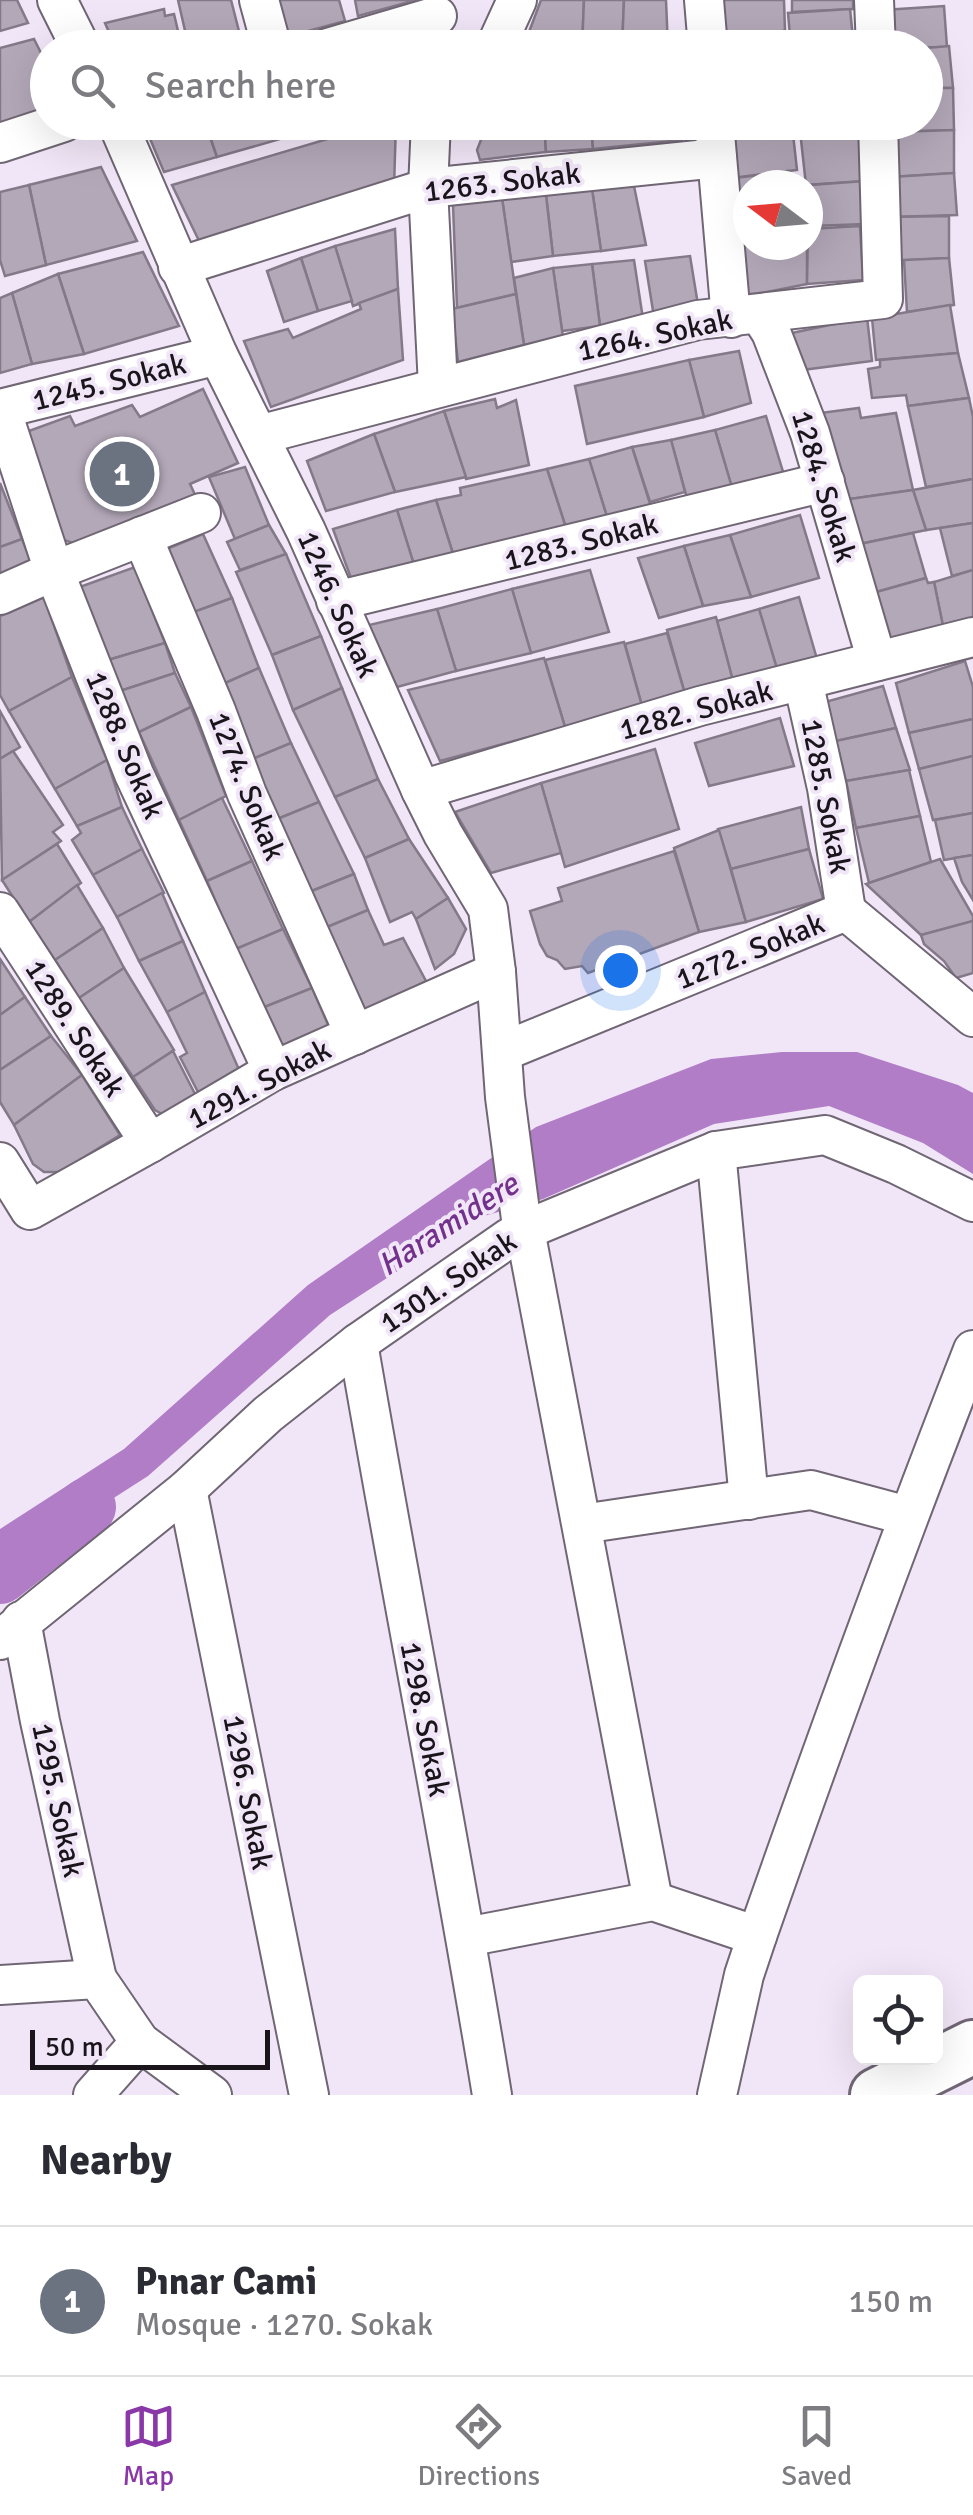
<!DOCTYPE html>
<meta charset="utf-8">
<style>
body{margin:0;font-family:Signika,sans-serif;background:#f2f2f3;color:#2b2b33}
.controls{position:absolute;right:30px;bottom:30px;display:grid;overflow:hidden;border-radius:15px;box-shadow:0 10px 40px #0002}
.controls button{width:90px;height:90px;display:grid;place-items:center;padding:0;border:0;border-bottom:2px solid #e1e1e2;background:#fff;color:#2b2b33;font:50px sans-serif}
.compass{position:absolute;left:733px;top:170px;width:90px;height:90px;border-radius:50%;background:#fff;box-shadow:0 10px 40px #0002;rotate:286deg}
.scale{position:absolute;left:30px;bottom:25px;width:240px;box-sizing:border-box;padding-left:10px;border:5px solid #19151b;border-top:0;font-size:28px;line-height:35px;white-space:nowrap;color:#19151b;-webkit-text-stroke:8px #f1e6f7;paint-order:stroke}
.you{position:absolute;left:620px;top:970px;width:35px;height:35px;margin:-25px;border:8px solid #fff;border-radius:50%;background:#1a73e8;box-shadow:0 0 0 15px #1a73e833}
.badge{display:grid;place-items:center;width:65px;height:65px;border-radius:50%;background:#8a38a8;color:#fff;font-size:32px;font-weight:700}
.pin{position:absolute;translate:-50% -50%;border:5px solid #fff;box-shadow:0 2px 10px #0006}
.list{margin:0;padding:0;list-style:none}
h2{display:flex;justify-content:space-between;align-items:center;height:130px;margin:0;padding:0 40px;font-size:42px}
h2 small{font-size:32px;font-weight:400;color:#7c7c81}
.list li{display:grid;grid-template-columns:65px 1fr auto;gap:30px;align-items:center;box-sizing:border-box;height:150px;padding:0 40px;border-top:2px solid #e1e1e2}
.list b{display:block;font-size:38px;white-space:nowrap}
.list p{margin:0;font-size:32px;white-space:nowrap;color:#7c7c81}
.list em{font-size:32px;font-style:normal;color:#7c7c81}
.icon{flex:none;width:55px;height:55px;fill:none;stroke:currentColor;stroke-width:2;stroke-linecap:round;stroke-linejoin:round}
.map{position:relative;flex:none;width:973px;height:2095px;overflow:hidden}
.search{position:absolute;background:#fff;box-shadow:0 10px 40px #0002;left:30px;right:30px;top:30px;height:110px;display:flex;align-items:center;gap:25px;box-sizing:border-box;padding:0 35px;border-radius:55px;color:#7c7c81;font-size:38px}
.sheet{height:280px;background:#fff}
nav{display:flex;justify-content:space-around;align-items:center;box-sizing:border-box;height:140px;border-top:2px solid #e1e1e2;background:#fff;font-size:28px;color:#7c7c81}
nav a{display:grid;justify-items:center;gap:5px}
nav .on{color:#8a38a8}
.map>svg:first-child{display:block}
.water{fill:#b17dc7}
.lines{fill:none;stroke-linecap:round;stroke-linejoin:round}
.river{stroke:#b17dc7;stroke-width:58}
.building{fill:#b3a8b8;stroke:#837988;stroke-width:2.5}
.minor-casing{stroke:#706674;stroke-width:42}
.secondary-casing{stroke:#706674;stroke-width:58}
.minor{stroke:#fff;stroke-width:38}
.secondary{stroke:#fff;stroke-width:52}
.labels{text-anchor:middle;stroke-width:8;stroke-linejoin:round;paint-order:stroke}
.street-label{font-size:30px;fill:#19151b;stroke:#f1e6f7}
.water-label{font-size:32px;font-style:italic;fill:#72318b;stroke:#f1e6f7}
</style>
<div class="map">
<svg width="973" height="2095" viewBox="0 0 973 2095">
<rect width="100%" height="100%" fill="#f1e6f7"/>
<path class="water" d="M 782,1052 L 857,1052 L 958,1085 L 973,1093 L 973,1174 L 923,1143 L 829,1106 L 714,1124 L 543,1199 L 481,1217 L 330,1315 L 148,1476 L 0,1571 L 0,1529 L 124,1449 L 308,1285 L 536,1127 L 711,1059 Z"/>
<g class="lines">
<path class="river" d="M 0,1575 L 87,1507"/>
</g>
<g class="building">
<path d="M 0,0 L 17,0 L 28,23 L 0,31 Z"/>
<path d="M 178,0 L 231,0 L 242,43 L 228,48 L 189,48 Z"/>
<path d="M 273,0 L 339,0 L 345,21 L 283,38 Z"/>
<path d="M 355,0 L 416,0 L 358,16 Z"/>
<path d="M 541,0 L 584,0 L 582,48 L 523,48 Z"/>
<path d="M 584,0 L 624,0 L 622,48 L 582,48 Z"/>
<path d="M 624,0 L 666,0 L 668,48 L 622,48 Z"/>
<path d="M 721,0 L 784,0 L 785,31 L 724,40 Z"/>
<path d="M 792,0 L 853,0 L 853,9 L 792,12 Z"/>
<path d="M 944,6 L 947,47 L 886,48 L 884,10 Z"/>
<path d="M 164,9 L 165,16 L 174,14 L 182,48 L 116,48 L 105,23 Z"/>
<path d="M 850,9 L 854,48 L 791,48 L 788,13 Z"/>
<path d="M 783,31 L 785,48 L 721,48 L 721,41 Z"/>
<path d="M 34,39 L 48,67 L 48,115 L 0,129 L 0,48 Z"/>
<path d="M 949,46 L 953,88 L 926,88 L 926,48 Z"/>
<path d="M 926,88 L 953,88 L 954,130 L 893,132 L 892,122 L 926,122 Z"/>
<path d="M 143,122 L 205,122 L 217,157 L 164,172 Z"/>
<path d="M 205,122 L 289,122 L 294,135 L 217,157 Z"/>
<path d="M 289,122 L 331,122 L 332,124 L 294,135 Z"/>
<path d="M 385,122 L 396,122 L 394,188 L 202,247 L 172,185 Z"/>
<path d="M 488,122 L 544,122 L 546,152 L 480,160 L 477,150 Z"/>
<path d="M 544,122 L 591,122 L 593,149 L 546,152 Z"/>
<path d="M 591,122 L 680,122 L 682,140 L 593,149 Z"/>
<path d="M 730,122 L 792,122 L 792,125 L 731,132 Z"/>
<path d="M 799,122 L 861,122 L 865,181 L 806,185 Z"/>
<path d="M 792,125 L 797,170 L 732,178 L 731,132 Z"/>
<path d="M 954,130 L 954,173 L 892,177 L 893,132 Z"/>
<path d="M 101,167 L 137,241 L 46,265 L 29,185 Z"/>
<path d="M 788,171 L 790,185 L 748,185 L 748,221 L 734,223 L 728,179 Z"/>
<path d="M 954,173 L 957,215 L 891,217 L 892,177 Z"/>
<path d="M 865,181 L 865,224 L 813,226 L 810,185 Z"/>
<path d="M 29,185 L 46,265 L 5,276 L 0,260 L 0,192 Z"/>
<path d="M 634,186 L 646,245 L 601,251 L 592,189 Z"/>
<path d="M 592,189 L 601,251 L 553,256 L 546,195 Z"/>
<path d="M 546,195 L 553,256 L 511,262 L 502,198 Z"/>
<path d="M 502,198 L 516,294 L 457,308 L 453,205 Z"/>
<path d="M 949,216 L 949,258 L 892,261 L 891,217 Z"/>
<path d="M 748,221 L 748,245 L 807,245 L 807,284 L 743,297 L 738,222 Z"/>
<path d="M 860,226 L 863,280 L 807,284 L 808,229 Z"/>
<path d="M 395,229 L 398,289 L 353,306 L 335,246 Z"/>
<path d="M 335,246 L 352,301 L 318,311 L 301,258 Z"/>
<path d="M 143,252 L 179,326 L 84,354 L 58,274 Z"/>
<path d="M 690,256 L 699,311 L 654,317 L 645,261 Z"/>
<path d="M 301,258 L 318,311 L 284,322 L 267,271 Z"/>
<path d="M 949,258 L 954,305 L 907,312 L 904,260 Z"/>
<path d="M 634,260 L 643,319 L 600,326 L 592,264 Z"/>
<path d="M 592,264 L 600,326 L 562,331 L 553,268 Z"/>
<path d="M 553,268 L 563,337 L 524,345 L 514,278 Z"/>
<path d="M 58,274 L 84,354 L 32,364 L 12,293 Z"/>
<path d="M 398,289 L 403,360 L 271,407 L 244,341 L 288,329 L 293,338 L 361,309 L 359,303 Z"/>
<path d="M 12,293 L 32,364 L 0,373 L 0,298 Z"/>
<path d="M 516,294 L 524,345 L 458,362 L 452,309 Z"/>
<path d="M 950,305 L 958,353 L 876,360 L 872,318 Z"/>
<path d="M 867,317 L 872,361 L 802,370 L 792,333 Z"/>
<path d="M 739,351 L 751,403 L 704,417 L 689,360 Z"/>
<path d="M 958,353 L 969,398 L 908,406 L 906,395 L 872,398 L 868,369 L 880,367 L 880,360 Z"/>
<path d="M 689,360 L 704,417 L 587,444 L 575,386 Z"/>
<path d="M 203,389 L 238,463 L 190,484 L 197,499 L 88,542 L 73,543 L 58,538 L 15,436 L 70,416 L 75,426 L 132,405 L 140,417 Z"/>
<path d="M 969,398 L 973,417 L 973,479 L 926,487 L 908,406 Z"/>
<path d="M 495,399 L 497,408 L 516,400 L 529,465 L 466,479 L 444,411 Z"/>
<path d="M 859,408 L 861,418 L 896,413 L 913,490 L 843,500 L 813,414 Z"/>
<path d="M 444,411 L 466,477 L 395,492 L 374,434 Z"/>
<path d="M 766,416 L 784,475 L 733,491 L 715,430 Z"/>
<path d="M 715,430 L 733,491 L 688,502 L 671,440 Z"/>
<path d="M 374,434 L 395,492 L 326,511 L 307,461 Z"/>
<path d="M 671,440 L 685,492 L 650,502 L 632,447 Z"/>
<path d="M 632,447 L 652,510 L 608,520 L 589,459 Z"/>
<path d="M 589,459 L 608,520 L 567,531 L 547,469 Z"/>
<path d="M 245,467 L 269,525 L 235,539 L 209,477 Z"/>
<path d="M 547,469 L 567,531 L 455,560 L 436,500 L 461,495 L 460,488 Z"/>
<path d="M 973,479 L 973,523 L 926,530 L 913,490 Z"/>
<path d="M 0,483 L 22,539 L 0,547 Z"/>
<path d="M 913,490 L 926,530 L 855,545 L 843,500 Z"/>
<path d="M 436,500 L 455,560 L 415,568 L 397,510 Z"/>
<path d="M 397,510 L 415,568 L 352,581 L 333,529 Z"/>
<path d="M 800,515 L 819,578 L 751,597 L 730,535 Z"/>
<path d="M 973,523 L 973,570 L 952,576 L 940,528 Z"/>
<path d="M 269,525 L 286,554 L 240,570 L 227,542 Z"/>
<path d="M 913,533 L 926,578 L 869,594 L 855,545 Z"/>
<path d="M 203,534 L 232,598 L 183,616 L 157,553 Z"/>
<path d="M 730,535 L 751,597 L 703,606 L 684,546 Z"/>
<path d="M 22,539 L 35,573 L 0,588 L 0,547 Z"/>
<path d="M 684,546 L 703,606 L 659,618 L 638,558 Z"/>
<path d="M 286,554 L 321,636 L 272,655 L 236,572 Z"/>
<path d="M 135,567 L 165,643 L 108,660 L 77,588 Z"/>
<path d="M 590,570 L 609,632 L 531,653 L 512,589 Z"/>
<path d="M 973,570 L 973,618 L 943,626 L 934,582 Z"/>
<path d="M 926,578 L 928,583 L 934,582 L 943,626 L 891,641 L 873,593 Z"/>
<path d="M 512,589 L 531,653 L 456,671 L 437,609 Z"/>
<path d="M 44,597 L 72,677 L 9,711 L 0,695 L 0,616 Z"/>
<path d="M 799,597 L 817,659 L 777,669 L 759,609 Z"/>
<path d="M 232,598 L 259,668 L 214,688 L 183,616 Z"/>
<path d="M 437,609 L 456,671 L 397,687 L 369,625 Z"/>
<path d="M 759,609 L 777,669 L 733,681 L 717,621 Z"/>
<path d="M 716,617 L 733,681 L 685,694 L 667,630 Z"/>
<path d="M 667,633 L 685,694 L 642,706 L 625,644 Z"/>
<path d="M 321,636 L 342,688 L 293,710 L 272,655 Z"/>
<path d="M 624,642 L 642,706 L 565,727 L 545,660 Z"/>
<path d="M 165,643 L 175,673 L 117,692 L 108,660 Z"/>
<path d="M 544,658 L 565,727 L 440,761 L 408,690 Z"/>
<path d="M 965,661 L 973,687 L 973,719 L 909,733 L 896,683 Z"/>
<path d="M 259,668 L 291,743 L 243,763 L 214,688 Z"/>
<path d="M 175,673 L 191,707 L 139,732 L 120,691 Z"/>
<path d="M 72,677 L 107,760 L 55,789 L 9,711 Z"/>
<path d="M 883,686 L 896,728 L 836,741 L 825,702 Z"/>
<path d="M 342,688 L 378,779 L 335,797 L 293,710 Z"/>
<path d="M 191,707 L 226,796 L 179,820 L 139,732 Z"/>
<path d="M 0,711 L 20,747 L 0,759 Z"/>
<path d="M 780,718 L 794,766 L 709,786 L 695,743 Z"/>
<path d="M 973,719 L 973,756 L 919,769 L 909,733 Z"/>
<path d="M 896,728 L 910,770 L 846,781 L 836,741 Z"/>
<path d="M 291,743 L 319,802 L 270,822 L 243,763 Z"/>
<path d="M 655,749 L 679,829 L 565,867 L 541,783 Z"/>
<path d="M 13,751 L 63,825 L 53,832 L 61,841 L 2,880 L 0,759 Z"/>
<path d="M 973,756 L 973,813 L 933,820 L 919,769 Z"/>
<path d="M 107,760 L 122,807 L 77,826 L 55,789 Z"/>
<path d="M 909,770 L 920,816 L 856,828 L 846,781 Z"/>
<path d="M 378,779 L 409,839 L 365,858 L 335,797 Z"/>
<path d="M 541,783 L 561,853 L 491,873 L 455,812 Z"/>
<path d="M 222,798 L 252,861 L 207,881 L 179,820 Z"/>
<path d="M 319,802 L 354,874 L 302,895 L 270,822 Z"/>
<path d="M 122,807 L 142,849 L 93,875 L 72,840 L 81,833 L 77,826 Z"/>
<path d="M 801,807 L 809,849 L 731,869 L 718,829 Z"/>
<path d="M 973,813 L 973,855 L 944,860 L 935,820 Z"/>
<path d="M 920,816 L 931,862 L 869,883 L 856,828 Z"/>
<path d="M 719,830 L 746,922 L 699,932 L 674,848 Z"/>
<path d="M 409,839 L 448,898 L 416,919 L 412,912 L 390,922 L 365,858 Z"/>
<path d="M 57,844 L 81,883 L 29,922 L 2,880 Z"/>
<path d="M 142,849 L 164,893 L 117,917 L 93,875 Z"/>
<path d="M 809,849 L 823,899 L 746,922 L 731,869 Z"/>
<path d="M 674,851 L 699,932 L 588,973 L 582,966 L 565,969 L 557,960 L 547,956 L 540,944 L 530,911 L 562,901 L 558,888 Z"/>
<path d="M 973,855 L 973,900 L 962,882 L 954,858 Z"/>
<path d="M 940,859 L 973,916 L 973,921 L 921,935 L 866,884 Z"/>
<path d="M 252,861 L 283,929 L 236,949 L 207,881 Z"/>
<path d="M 354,874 L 368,910 L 320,930 L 302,895 Z"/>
<path d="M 77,885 L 103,928 L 55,960 L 29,922 Z"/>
<path d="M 162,893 L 183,941 L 139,961 L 117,917 Z"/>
<path d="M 448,898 L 466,929 L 454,954 L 435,969 L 416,919 Z"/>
<path d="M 368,910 L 384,945 L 403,938 L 426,981 L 360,1014 L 320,930 Z"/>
<path d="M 973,921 L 973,973 L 956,978 L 944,961 L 924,944 L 921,935 Z"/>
<path d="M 103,928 L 124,968 L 79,998 L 55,960 Z"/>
<path d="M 283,929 L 312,988 L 262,1008 L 236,949 Z"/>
<path d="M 183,941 L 205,992 L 167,1012 L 139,961 Z"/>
<path d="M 0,959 L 25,997 L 0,1015 Z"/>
<path d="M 124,968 L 174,1050 L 133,1077 L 79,998 Z"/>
<path d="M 312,988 L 330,1029 L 283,1054 L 262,1008 Z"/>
<path d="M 205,992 L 240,1072 L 199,1094 L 180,1057 L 187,1053 L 167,1012 Z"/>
<path d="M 25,997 L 51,1036 L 0,1070 L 0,1015 Z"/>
<path d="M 51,1036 L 82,1075 L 14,1125 L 0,1102 L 0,1070 Z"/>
<path d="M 173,1051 L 196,1096 L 164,1115 L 155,1110 L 133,1077 Z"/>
<path d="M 82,1075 L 120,1135 L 60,1172 L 44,1172 L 33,1164 L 14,1125 Z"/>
</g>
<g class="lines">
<defs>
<g id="minor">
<path d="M 57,0 L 81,48"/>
<path d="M 259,0 L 272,48"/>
<path d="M 704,0 L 708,48"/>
<path d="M 874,0 L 876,48"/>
<path d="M 328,48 L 437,16"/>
<path d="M 495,48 L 517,0"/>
<path d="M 117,122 L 218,355 L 306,531 L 421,790 L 443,834 L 488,909 L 496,972 L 505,1097 L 521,1219 L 525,1230 L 653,1901"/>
<path d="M 431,122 L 428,188 L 438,386"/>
<path d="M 714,122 L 731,318"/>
<path d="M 0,143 L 64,122"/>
<path d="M 178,267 L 428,188 L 717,158"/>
<path d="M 760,315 L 771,332 L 810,433 L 877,661"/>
<path d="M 0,409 L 218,355"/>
<path d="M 1,409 L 54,571 L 134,774 L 273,1071"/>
<path d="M 259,435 L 698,320 L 883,299 L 878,122"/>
<path d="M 142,536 L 216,711 L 247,794 L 355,1035"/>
<path d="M 0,595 L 54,571 L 201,513"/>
<path d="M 336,601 L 825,482"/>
<path d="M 803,681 L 827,788 L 846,911"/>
<path d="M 421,790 L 700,706 L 973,637"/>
<path d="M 0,912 L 150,1143"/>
<path d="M 502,1052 L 846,911 L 973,1017"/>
<path d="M 716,1151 L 749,1500"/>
<path d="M 0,1162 L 30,1210 L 150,1143 L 273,1071 L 496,972"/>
<path d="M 358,1343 C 401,1594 451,1844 492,2095"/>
<path d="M 187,1489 L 309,2095"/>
<path d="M 582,1524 L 811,1490 L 908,1516"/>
<path d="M 21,1621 L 40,1721 L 97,1979"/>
<path d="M 0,1640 L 187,1489 L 268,1414 L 358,1343 L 509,1238 L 525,1230 L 716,1151 L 825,1135 L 896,1164 L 973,1202"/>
<path d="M 466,1937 L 653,1901 L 757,1936"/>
<path d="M 0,1985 L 97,1979 L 140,2042 L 212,2095"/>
<path d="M 93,2095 L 140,2042"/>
<path d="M 717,2095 L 744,1975 L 757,1936 C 826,1739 897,1544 973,1350"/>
</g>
<path id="secondary" d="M 877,2095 L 973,2047"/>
</defs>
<use href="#minor" class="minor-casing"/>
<use href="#secondary" class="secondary-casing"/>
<use href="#minor" class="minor"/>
<use href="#secondary" class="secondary"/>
</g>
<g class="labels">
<g class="street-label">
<text transform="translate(502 182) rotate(-7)" y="10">1263. Sokak</text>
<text transform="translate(655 335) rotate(-12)" y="10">1264. Sokak</text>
<text transform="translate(109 382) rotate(-14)" y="10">1245. Sokak</text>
<text transform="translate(824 486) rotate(73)" y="10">1284. Sokak</text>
<text transform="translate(581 542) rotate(-14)" y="10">1283. Sokak</text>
<text transform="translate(338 604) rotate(66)" y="10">1246. Sokak</text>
<text transform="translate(696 710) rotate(-15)" y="10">1282. Sokak</text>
<text transform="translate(125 745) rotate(67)" y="10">1288. Sokak</text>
<text transform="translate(247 786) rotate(68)" y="10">1274. Sokak</text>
<text transform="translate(826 796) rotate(79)" y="10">1285. Sokak</text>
<text transform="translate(750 951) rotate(-22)" y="10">1272. Sokak</text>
<text transform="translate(75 1028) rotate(57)" y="10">1289. Sokak</text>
<text transform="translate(259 1084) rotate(-28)" y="10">1291. Sokak</text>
<text transform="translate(448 1282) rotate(-34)" y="10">1301. Sokak</text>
<text transform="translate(425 1719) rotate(79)" y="10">1298. Sokak</text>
<text transform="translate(248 1792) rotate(79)" y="10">1296. Sokak</text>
<text transform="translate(58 1800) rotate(78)" y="10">1295. Sokak</text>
</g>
<g class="water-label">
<text transform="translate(448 1224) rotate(-33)" y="11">Haramidere</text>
</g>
</g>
</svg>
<div class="controls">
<button><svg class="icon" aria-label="locate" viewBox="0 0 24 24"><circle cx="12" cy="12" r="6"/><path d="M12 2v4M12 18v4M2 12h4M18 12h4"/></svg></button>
</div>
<svg class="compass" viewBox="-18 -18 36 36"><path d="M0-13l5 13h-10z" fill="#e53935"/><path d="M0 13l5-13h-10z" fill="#7c7c81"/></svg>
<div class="scale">50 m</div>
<div class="you"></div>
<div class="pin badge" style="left:122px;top:474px;background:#6b7280">1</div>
<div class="search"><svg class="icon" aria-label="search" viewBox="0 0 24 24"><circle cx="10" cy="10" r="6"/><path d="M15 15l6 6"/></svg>Search here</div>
</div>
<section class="sheet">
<h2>Nearby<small></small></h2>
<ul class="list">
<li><span class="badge" style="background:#6b7280">1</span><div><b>Pınar Cami</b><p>Mosque · 1270. Sokak</p></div><em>150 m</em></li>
</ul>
</section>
<nav>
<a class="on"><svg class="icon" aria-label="map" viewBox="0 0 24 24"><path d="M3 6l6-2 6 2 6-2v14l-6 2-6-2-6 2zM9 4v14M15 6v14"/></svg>Map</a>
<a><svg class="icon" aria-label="directions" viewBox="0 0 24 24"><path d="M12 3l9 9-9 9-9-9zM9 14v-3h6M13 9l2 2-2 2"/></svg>Directions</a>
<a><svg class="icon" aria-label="saved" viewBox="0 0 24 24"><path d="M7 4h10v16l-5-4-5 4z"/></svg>Saved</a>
</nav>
